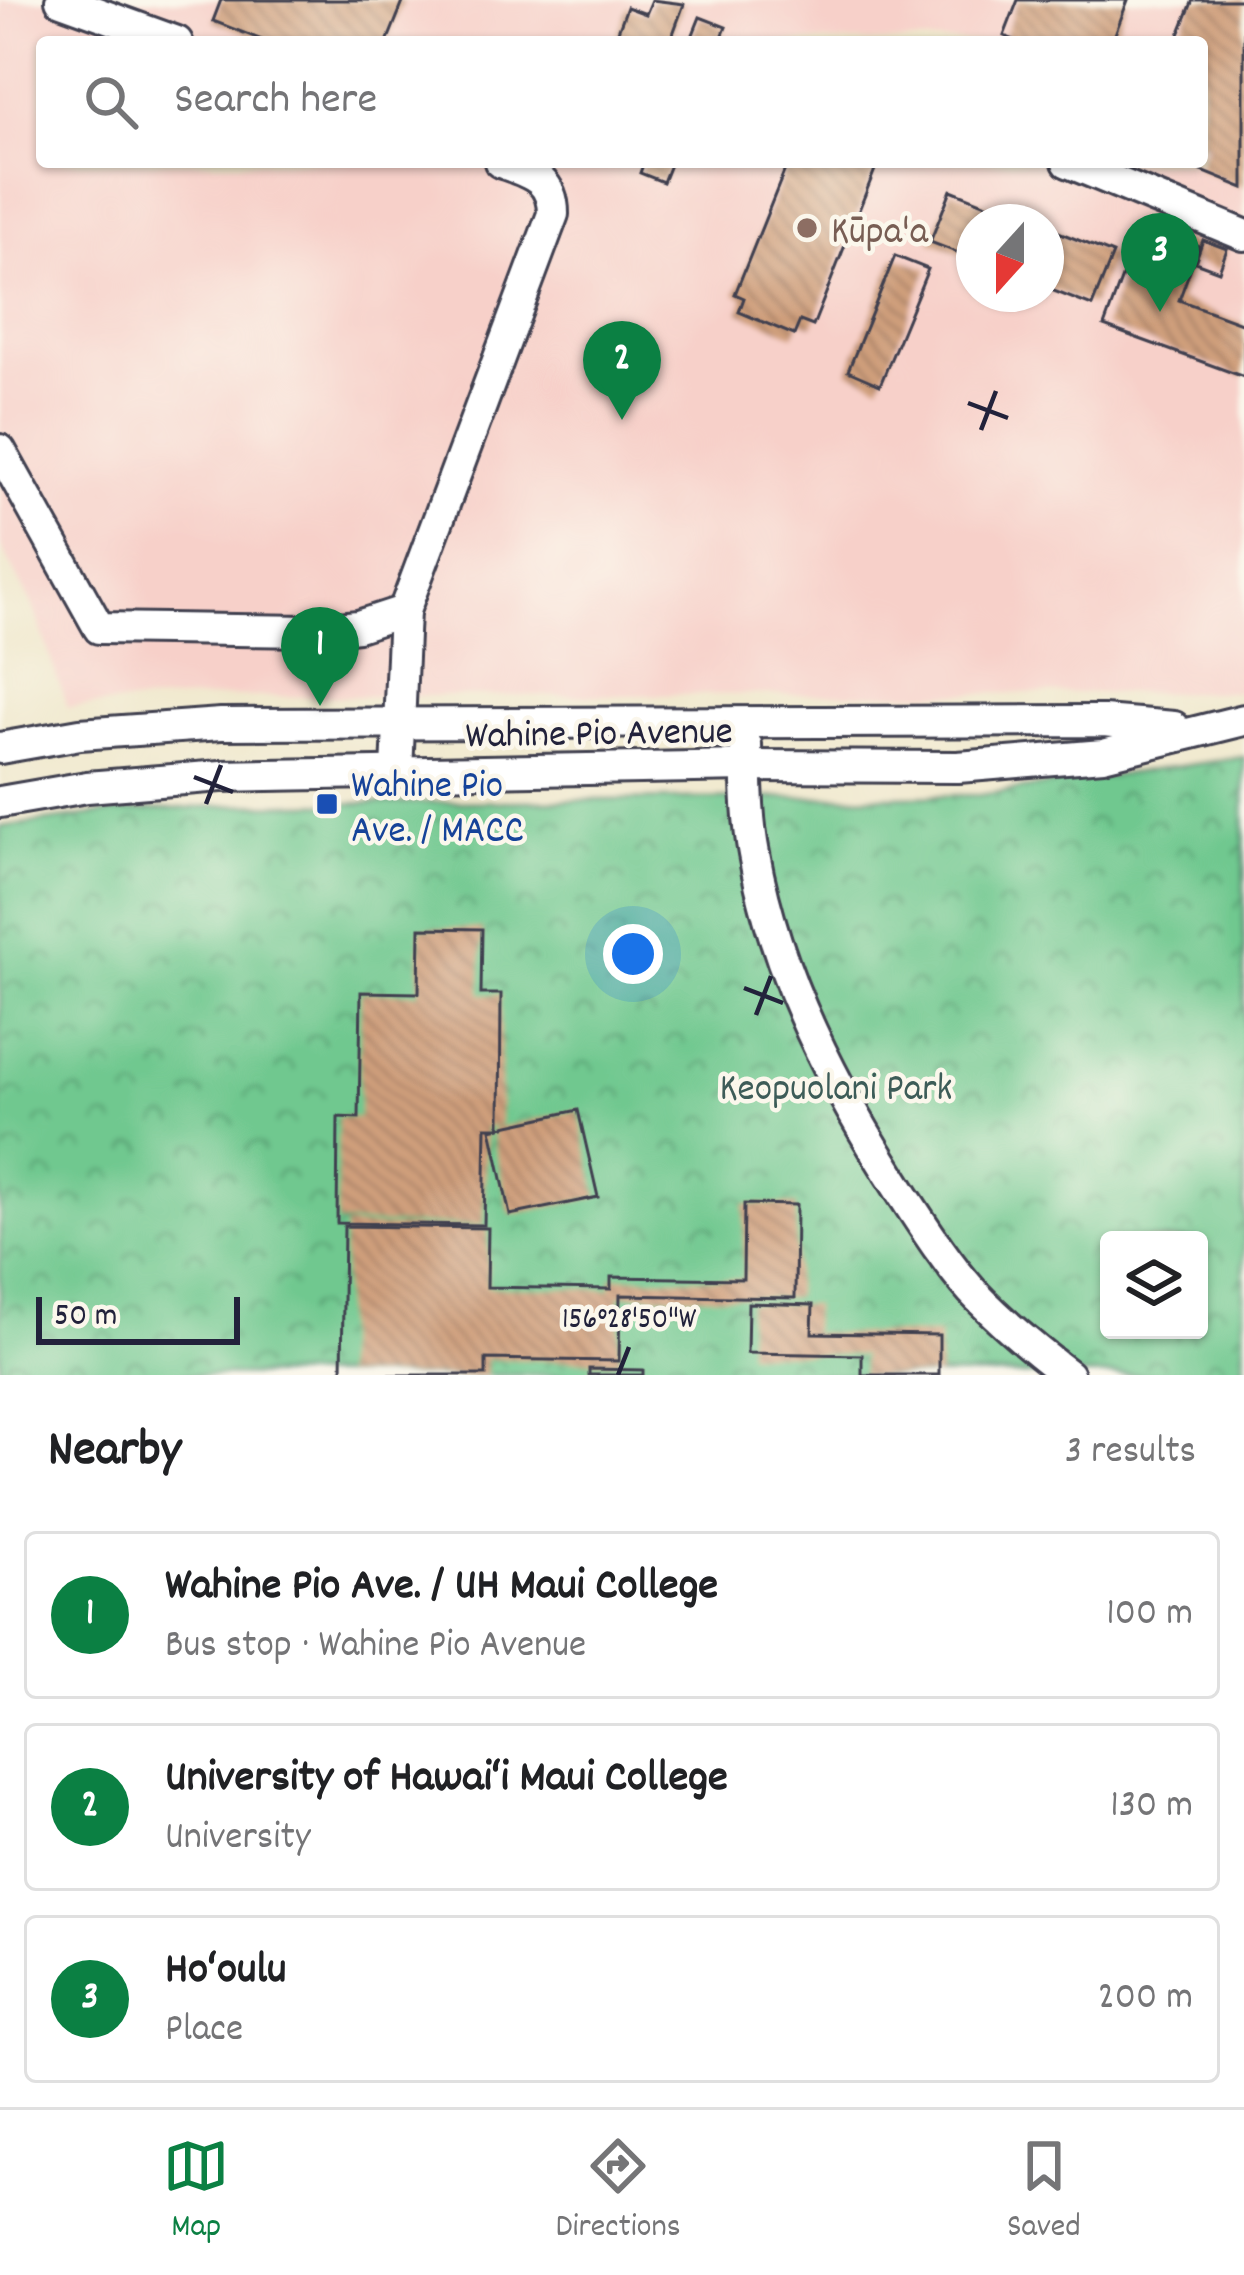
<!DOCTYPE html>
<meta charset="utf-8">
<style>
body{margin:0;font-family:Dekko,sans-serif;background:#f6f6f6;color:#202124}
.controls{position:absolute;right:36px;bottom:36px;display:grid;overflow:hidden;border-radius:12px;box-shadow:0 3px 9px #0004}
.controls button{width:108px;height:108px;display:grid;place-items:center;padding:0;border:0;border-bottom:3px solid #e0e0e0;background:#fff;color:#202124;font:60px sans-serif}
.compass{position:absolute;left:956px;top:204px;width:108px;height:108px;border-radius:50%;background:#fff;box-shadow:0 3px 9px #0004;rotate:201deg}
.scale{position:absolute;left:36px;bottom:30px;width:204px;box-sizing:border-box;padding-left:12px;border:6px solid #22223b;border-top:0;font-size:33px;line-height:42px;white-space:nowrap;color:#22223b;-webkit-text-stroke:9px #fbf7ec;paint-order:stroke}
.you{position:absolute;left:633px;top:954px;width:42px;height:42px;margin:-30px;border:9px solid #fff;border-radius:50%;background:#1a73e8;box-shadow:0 0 0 18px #1a73e833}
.badge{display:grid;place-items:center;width:78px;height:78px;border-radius:50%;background:#0b8043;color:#fff;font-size:39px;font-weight:700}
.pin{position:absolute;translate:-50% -99px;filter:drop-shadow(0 3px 6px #0008)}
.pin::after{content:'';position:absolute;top:63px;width:42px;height:36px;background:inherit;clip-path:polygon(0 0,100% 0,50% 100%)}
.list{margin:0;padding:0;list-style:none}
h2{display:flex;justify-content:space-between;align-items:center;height:156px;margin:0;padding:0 48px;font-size:51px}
h2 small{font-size:39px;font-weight:400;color:#757577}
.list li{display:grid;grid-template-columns:78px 1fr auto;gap:36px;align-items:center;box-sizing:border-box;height:168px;margin:0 24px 24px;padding:0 24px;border:3px solid #e0e0e0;border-radius:12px}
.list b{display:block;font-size:45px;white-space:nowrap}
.list p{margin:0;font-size:39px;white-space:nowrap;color:#757577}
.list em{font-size:39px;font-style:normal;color:#757577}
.icon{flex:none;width:66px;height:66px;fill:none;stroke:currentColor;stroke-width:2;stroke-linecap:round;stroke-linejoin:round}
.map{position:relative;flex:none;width:1244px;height:1375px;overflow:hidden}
.search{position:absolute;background:#fff;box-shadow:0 3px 9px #0004;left:36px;right:36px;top:36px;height:132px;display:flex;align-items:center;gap:30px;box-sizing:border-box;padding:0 42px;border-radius:12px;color:#757577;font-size:45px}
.sheet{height:732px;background:#fff}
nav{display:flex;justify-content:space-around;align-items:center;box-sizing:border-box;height:168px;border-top:3px solid #e0e0e0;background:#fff;font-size:33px;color:#757577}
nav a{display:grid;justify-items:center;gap:6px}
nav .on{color:#0b8043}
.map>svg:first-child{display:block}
.built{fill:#f7d0c9;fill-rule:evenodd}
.park{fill:url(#park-crowns);stroke:#487565;stroke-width:3;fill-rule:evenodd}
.building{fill:url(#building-back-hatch)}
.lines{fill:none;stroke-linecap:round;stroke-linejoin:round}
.minor-casing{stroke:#414050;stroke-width:36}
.minor{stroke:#fff;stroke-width:30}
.ticks{fill:none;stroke:#22223b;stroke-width:4.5}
.education-dot{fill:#8d6e63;stroke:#fbf7ec;stroke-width:4.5}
.transit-dot{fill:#1a4fb4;stroke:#fbf7ec;stroke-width:4.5}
.labels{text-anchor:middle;stroke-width:9;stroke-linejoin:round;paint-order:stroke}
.education-label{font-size:39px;fill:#785e54;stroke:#fbf7ec;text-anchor:start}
.street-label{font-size:39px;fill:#22223b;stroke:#fbf7ec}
.transit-label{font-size:39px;fill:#164399;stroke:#fbf7ec;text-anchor:start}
.park-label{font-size:39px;fill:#3d5c58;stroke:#fbf7ec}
.ticks-label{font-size:30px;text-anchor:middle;fill:#22223b;stroke:#fbf7ec;stroke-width:9;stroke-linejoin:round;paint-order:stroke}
</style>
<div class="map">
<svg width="1244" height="1375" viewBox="0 0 1244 1375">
<defs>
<pattern id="park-crowns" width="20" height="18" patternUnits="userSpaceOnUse" patternTransform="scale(3)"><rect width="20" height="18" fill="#6fc88f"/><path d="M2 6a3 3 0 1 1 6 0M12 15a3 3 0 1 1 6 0" fill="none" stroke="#5ba276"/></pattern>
<pattern id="building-back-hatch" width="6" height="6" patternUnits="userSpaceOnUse" patternTransform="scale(3)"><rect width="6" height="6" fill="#cf9f7c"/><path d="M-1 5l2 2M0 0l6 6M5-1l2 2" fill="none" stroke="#a88167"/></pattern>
</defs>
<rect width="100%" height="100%" fill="#fbf7ec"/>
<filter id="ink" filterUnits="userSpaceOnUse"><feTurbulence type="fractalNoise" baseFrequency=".00833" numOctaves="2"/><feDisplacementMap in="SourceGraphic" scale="24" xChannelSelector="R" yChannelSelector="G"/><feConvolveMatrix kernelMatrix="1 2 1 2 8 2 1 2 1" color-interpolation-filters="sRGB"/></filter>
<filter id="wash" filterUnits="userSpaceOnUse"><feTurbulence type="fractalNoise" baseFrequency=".004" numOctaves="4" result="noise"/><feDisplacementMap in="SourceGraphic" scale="48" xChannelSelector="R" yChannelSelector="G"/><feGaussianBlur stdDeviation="2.7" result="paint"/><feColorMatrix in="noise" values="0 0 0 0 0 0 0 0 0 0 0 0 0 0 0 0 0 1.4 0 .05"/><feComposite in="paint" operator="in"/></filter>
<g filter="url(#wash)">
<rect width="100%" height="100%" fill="#efe7ca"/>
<path class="built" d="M 0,0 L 1244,0 L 1244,692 L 228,697 L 67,707 L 33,606 L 0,545 ZM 42,42 L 1202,42 L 1202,162 L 42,162 ZM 974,222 L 1046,222 L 1046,294 L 974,294 Z"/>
<path class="park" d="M 1244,757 L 1244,1375 L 0,1375 L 0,827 L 116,812 L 234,805 L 980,795 ZM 1109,1240 L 1199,1240 L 1199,1330 L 1109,1330 Z"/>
<g id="blocks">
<g class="building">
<path d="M 221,0 L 404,0 L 387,42 L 267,42 L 213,21 Z"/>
<path d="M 652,0 L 684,4 L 670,42 L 614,42 L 627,7 L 646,14 Z"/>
<path d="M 1018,0 L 1128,0 L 1112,42 L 1019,42 L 1004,36 Z"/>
<path d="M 1193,0 L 1244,0 L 1244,188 L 1197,169 L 1207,144 L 1202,142 L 1202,42 L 1176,42 Z"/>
<path d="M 700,17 L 726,27 L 720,42 L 690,42 Z"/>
<path d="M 644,162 L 671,162 L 663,182 L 640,173 Z"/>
<path d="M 788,162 L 878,162 L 813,326 L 800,321 L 794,335 L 739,312 L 744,298 L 735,294 Z"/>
<path d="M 951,190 L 1032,222 L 974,222 L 974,259 L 930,242 Z"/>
<path d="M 1141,225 L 1199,246 L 1179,300 L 1244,324 L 1244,377 L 1104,326 Z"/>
<path d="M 1046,227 L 1113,254 L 1092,306 L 1046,288 Z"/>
<path d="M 1203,240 L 1227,249 L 1219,271 L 1195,262 Z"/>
<path d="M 895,256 L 928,269 L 880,385 L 848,371 Z"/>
<path d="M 420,928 L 482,929 L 481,994 L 501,994 L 500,1127 L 486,1127 L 484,1225 L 337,1223 L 338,1117 L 359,1118 L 361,992 L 419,993 Z"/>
<path d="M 578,1110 L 598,1197 L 510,1215 L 491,1129 Z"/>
<path d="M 744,1204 L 796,1205 L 795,1298 L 620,1295 L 619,1361 L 486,1359 L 486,1375 L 342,1375 L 344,1226 L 488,1228 L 487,1287 L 611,1289 L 611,1277 L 743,1279 Z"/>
<path d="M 748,1303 L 813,1305 L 812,1333 L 939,1335 L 939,1375 L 862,1375 L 862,1355 L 747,1353 Z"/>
<path d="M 589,1369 L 643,1370 L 643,1375 L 589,1375 Z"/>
</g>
</g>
</g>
<g filter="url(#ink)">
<use href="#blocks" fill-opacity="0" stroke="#414050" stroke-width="3"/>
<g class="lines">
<defs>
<g id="minor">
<path d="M 61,0 L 177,42"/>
<path d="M 1068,162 L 1244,235"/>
<path d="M 0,450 L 99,628 L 309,631 L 358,626 L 404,611 L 397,772"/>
<path d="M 404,611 L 553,214 C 553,178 530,173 500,162"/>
<path d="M 746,745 C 747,782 747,818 754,854 C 776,977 836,1091 903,1195 C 924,1227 946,1262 972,1291 C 1001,1322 1034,1349 1068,1375"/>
<path d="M 0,748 L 80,734 L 221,724 L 1103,721 L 1174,727"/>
<path d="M 0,802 L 87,787 L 221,776 L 747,766 L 958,767 L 1103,755 L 1244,720"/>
</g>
</defs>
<use href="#minor" class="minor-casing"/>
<use href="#minor" class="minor"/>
</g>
</g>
<path class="ticks" d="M 968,403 L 1008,418M 981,430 L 996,391M 194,777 L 233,792M 206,804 L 221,765M 744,988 L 783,1003M 756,1015 L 771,976M 618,1375 L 629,1347"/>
<circle class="education-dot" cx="807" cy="228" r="12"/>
<rect class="transit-dot" x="315" y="792" width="24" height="24" rx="6"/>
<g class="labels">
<g class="education-label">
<text x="831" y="242">Kūpa'a</text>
</g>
<g class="street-label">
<text transform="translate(599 730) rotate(-1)" y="14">Wahine Pio Avenue</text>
</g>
<g class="transit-label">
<text x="351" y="796">Wahine Pio<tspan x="351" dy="45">Ave. / MACC</tspan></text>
</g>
<g class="park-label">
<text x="836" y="1099">Keopuolani Park</text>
</g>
</g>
<g class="ticks-label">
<text x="629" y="1327">156°28'50"W</text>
</g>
</svg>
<div class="controls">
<button><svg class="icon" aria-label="layers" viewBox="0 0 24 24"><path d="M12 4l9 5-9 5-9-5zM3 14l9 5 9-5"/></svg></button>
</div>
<svg class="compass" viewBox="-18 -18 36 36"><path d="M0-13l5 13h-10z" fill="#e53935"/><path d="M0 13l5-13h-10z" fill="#757577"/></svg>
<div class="scale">50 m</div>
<div class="you"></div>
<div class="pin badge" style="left:320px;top:706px">1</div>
<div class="pin badge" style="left:622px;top:420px">2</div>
<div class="pin badge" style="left:1160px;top:312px">3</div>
<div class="search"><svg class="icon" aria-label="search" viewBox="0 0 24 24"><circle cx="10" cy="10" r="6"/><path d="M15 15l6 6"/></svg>Search here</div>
</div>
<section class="sheet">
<h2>Nearby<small>3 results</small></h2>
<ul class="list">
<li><span class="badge">1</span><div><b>Wahine Pio Ave. / UH Maui College</b><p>Bus stop · Wahine Pio Avenue</p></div><em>100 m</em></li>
<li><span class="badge">2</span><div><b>University of Hawai‘i Maui College</b><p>University</p></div><em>130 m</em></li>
<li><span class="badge">3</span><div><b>Ho‘oulu</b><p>Place</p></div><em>200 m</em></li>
</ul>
</section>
<nav>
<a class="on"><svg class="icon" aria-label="map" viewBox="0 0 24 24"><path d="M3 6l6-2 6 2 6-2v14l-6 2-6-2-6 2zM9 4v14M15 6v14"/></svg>Map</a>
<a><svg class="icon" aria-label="directions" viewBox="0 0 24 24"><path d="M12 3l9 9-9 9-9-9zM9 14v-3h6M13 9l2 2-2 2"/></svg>Directions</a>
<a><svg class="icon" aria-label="saved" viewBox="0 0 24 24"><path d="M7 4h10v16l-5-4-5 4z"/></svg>Saved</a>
</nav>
